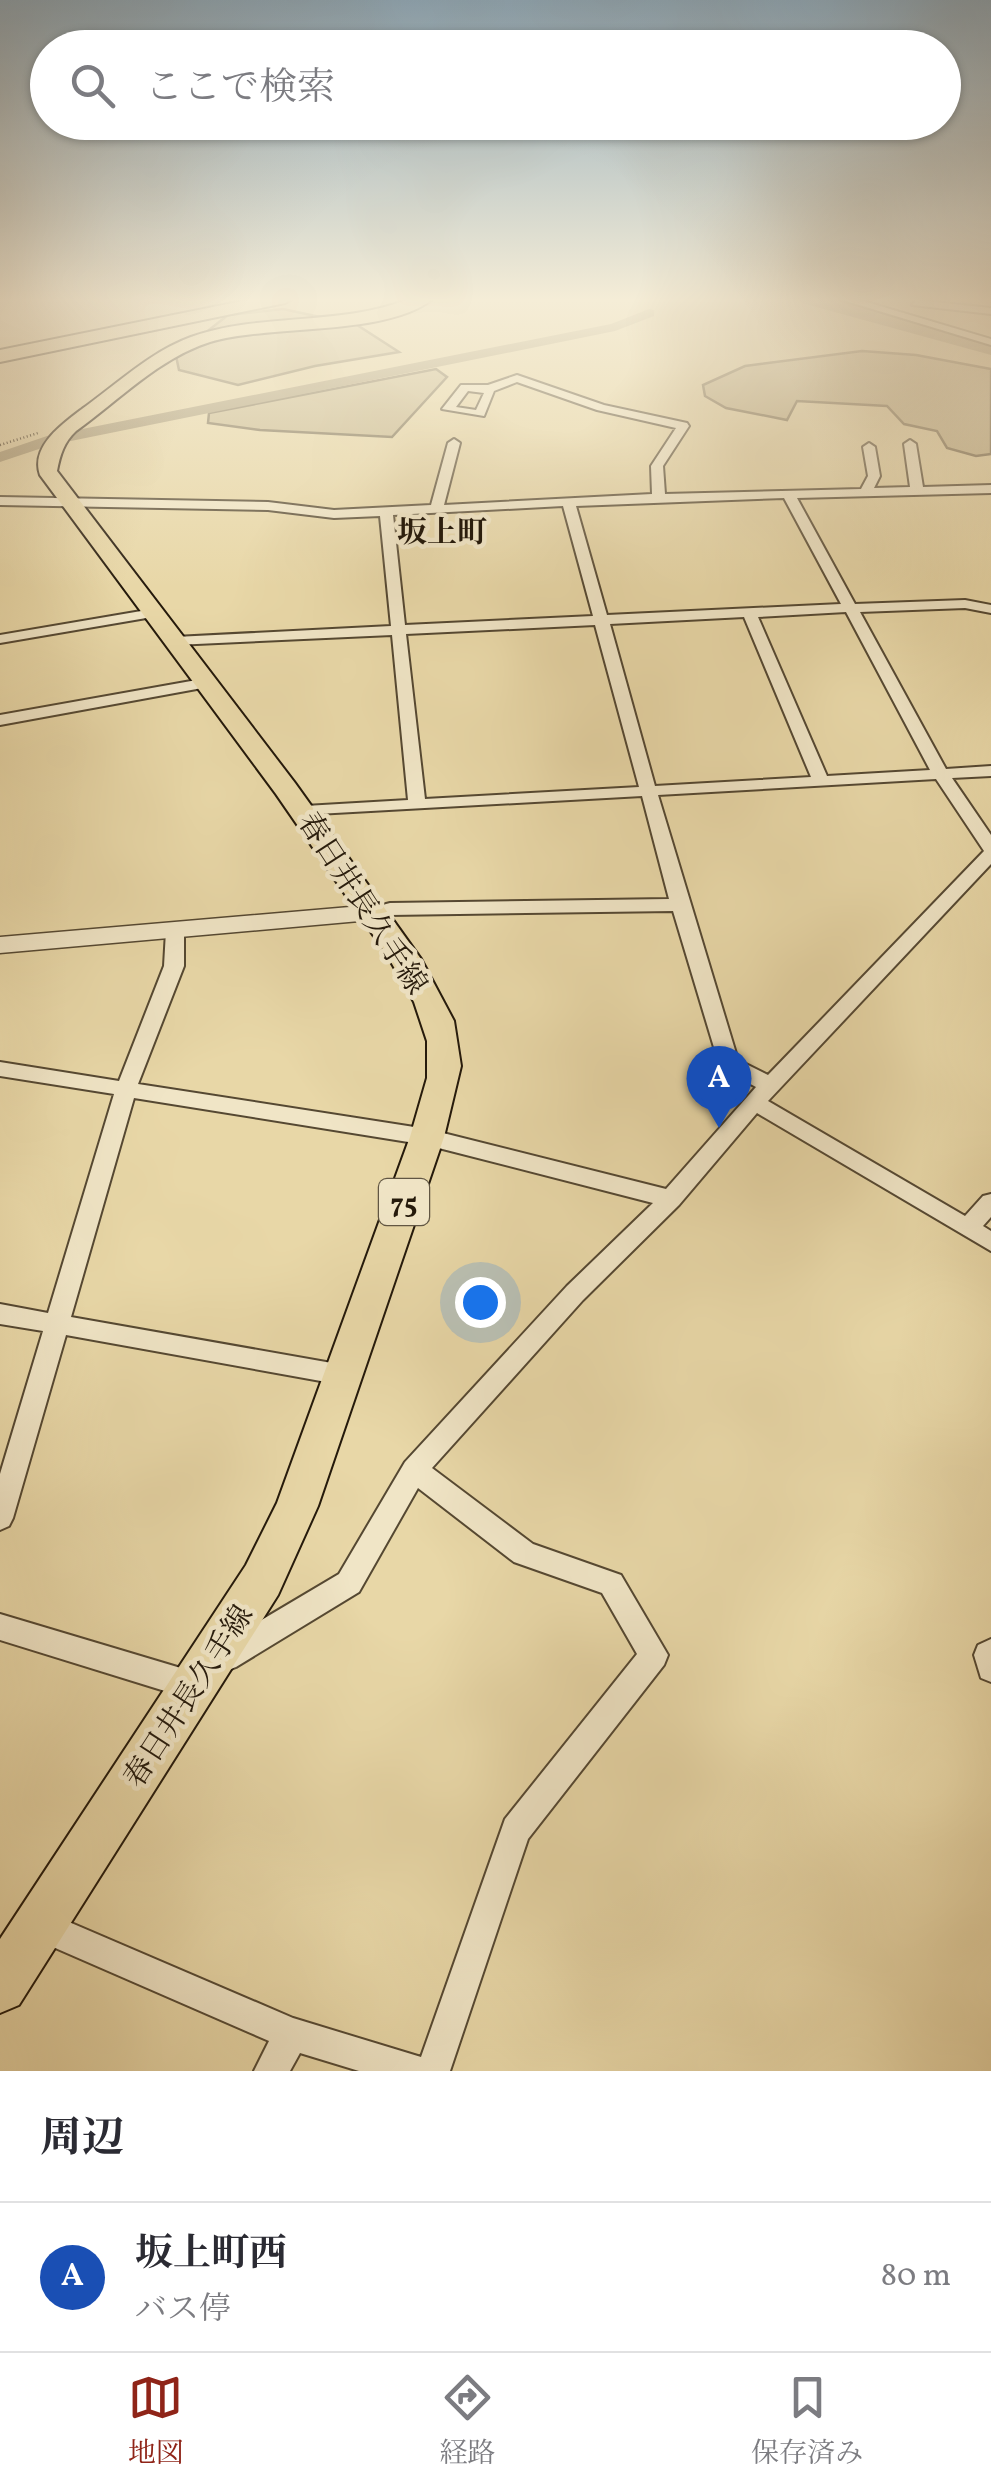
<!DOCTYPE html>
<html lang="ja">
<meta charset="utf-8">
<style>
body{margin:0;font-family:Vollkorn,"Noto Serif JP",serif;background:#f7f7f7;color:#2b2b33}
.you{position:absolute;left:480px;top:1302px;width:35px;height:35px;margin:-25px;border:8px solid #fff;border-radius:50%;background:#1a73e8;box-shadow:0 0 0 15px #1a73e833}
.badge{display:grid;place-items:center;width:65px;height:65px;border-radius:50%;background:#8f2418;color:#fff;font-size:32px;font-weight:700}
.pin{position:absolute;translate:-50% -82px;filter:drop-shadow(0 2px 5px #0008)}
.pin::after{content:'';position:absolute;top:52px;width:35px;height:30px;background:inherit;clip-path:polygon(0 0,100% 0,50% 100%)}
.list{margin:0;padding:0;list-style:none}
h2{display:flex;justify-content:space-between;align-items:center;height:130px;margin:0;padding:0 40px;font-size:42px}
h2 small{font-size:32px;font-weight:400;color:#7c7c81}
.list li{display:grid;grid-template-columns:65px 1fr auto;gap:30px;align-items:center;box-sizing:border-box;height:150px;padding:0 40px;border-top:2px solid #e1e1e2}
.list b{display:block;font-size:38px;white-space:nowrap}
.list p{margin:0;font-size:32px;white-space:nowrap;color:#7c7c81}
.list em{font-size:32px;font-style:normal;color:#7c7c81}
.icon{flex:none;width:55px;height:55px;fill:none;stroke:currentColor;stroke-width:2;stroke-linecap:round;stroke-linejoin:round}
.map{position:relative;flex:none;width:991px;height:2071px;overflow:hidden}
.search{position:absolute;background:#fff;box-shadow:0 2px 8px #0004;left:30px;right:30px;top:30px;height:110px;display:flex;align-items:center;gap:25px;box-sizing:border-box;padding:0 35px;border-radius:55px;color:#7c7c81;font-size:38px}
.sheet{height:280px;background:#fff}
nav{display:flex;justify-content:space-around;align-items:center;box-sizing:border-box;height:140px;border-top:2px solid #e1e1e2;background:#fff;font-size:28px;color:#7c7c81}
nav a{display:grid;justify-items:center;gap:5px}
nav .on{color:#8f2418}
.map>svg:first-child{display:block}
.green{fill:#c7b78c;stroke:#76684c;stroke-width:2.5}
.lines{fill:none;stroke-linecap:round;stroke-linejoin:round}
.canal{fill:#a59672;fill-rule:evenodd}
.river{fill:#a59672;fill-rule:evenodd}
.minor-casing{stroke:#554832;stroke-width:4}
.tertiary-casing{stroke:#554832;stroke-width:3}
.primary-casing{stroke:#24190b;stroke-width:4}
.trunk-casing{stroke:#24190b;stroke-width:4}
.path{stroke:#24190b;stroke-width:2.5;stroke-dasharray:1 2.5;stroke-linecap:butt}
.minor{fill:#f0e5c6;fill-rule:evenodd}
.tertiary{fill:#f0e5c6;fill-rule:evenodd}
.primary{fill:#e8d7a7;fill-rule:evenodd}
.trunk{fill:#e8d7a7;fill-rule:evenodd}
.labels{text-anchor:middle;stroke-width:9;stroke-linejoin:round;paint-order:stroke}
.shield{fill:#f0e5c6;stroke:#615643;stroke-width:2.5}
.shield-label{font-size:28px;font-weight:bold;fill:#24190b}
.far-quarter-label{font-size:30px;font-weight:bold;fill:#24190b;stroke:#f0e5c6}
.street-label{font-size:30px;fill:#24190b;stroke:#f0e5c6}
</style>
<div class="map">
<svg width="991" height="2071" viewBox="0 0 991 2071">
<rect width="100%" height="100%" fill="#e8d7a7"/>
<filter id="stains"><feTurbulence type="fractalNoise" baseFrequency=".002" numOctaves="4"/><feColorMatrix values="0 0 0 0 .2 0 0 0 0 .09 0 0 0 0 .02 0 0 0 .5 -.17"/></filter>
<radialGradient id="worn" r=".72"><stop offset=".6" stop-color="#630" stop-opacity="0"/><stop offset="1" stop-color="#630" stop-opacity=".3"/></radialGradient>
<g class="green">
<path d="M 283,309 L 357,325 L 399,352 L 315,366 L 238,385 L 179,370 L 176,356 L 228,315 Z"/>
<path d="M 862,351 L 916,355 L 991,369 L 991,454 L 976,456 L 947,448 L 937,431 L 904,424 L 887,406 L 797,401 L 787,420 L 726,408 L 705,396 L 703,385 L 745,366 Z"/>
<path d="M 436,369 L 447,377 L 392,437 L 260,430 L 208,423 L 209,413 Z"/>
</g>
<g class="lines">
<path class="canal" d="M 649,309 L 654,310 L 654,316 L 615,331 L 51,445 L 0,462 L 0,452 L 47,436 L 611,324 Z"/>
<path class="river" d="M 799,298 L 835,298 L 991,341 L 991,355 L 802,303 Z"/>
<defs>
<g id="minor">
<path d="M 836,298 L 853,298 L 991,339 L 991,345 Z"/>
<path d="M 916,300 L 991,308 L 991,314 L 912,305 Z"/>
<path d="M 517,375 L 604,405 L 687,423 L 689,426 L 663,466 L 665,494 L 861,489 L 868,476 L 863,447 L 869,443 L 875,447 L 880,476 L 874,488 L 910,487 L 904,444 L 910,440 L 916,444 L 923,487 L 991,485 L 991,493 L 797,498 L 855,604 L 965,600 L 991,605 L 991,613 L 965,608 L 860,612 L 946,769 L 991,766 L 991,776 L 952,778 L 991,835 L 991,864 L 768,1101 L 965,1216 L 983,1196 L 991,1194 L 991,1217 L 983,1226 L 991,1231 L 991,1251 L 757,1113 L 679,1205 L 583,1300 L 432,1468 L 533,1544 L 621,1575 L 668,1655 L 664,1665 L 528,1839 L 450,2071 L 359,2071 L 300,2053 L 290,2071 L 254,2071 L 269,2041 L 30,1937 L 25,1926 L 30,1915 L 41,1910 L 293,2018 L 421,2057 L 505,1819 L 637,1654 L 602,1593 L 514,1562 L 418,1488 L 359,1592 L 236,1667 L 226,1671 L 216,1667 L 212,1657 L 216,1647 L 339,1574 L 405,1462 L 567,1286 L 653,1203 L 427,1145 L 134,1098 L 71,1317 L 343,1365 L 352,1368 L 355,1375 L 352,1382 L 343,1385 L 66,1335 L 13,1518 L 9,1526 L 0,1530 L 0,1474 L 43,1331 L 0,1324 L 0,1304 L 48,1313 L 114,1094 L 0,1076 L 0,1062 L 119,1081 L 164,966 L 166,931 L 175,925 L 184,931 L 184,966 L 138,1084 L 427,1129 L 666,1189 L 756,1087 L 722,1069 L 719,1064 L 673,911 L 390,915 L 373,919 L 364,913 L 367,909 L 390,903 L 669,899 L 642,796 L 299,815 L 296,811 L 305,806 L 408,800 L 392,635 L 175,645 L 168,641 L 175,637 L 391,626 L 380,516 L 334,518 L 268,510 L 0,505 L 0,497 L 268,502 L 334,510 L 431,505 L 448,443 L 454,439 L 460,443 L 444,505 L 652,494 L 651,466 L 676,428 L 597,410 L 517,382 L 494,391 L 484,416 L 442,409 L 461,385 L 488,385 ZM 468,391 L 484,393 L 476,410 L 456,407 ZM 784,498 L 841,604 L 607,615 L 576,506 ZM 563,506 L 593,616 L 405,625 L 393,515 ZM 846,612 L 930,770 L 827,776 L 758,617 ZM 744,617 L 811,777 L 655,786 L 610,624 ZM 595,625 L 639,787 L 425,799 L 406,634 ZM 936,779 L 984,851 L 768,1075 L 738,1060 L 658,795 Z"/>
<path d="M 153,609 L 158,610 L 158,616 L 0,643 L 0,635 Z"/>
<path d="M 208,678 L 216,683 L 213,686 L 0,725 L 0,715 Z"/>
<path d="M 0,1614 L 194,1672 L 204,1676 L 208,1686 L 204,1696 L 194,1700 L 0,1640 Z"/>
<path d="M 991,1639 L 991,1682 L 981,1678 L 974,1655 L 978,1645 Z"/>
</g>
<path id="tertiary" d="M 373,905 L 386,913 L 382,919 L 0,953 L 0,937 Z"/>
<path id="primary" d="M 411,298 L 434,298 C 387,337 271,324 210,342 C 159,358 118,401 76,431 C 64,442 60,455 57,471 L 295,783 L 421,959 L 454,1021 L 461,1066 L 444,1137 L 318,1506 L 278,1595 L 19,2005 L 0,2013 L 0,1939 L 246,1565 L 277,1503 L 410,1137 L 427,1078 L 427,1041 L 414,1002 L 387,955 L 276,794 L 40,475 C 30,447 62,424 82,409 C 117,384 150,352 191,337 C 262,312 341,327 411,298 Z"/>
<path id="trunk" d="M 257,298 L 294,298 L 285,303 L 0,362 L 0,350 Z"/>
</defs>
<use href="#minor" class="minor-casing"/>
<use href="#tertiary" class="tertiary-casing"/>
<use href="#primary" class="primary-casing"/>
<use href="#trunk" class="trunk-casing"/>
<path class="path" d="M 0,445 L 38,433"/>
<use href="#minor" class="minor"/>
<use href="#tertiary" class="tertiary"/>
<use href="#primary" class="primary"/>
<use href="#trunk" class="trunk"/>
</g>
<linearGradient id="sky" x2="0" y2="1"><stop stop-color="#8da8b9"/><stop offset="0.51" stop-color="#f5edd7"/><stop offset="1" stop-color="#f5edd7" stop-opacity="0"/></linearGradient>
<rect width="991" height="588" fill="url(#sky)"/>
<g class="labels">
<rect class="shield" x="379" y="1179" width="50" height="46" rx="8"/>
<g class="shield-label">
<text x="404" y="1212">75</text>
</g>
<g class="far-quarter-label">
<text x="442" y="542">坂上町</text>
</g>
<g class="street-label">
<text transform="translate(363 903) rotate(57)" y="10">春日井長久手線</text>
<text transform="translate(188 1696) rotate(-57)" y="10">春日井長久手線</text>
</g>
</g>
<rect width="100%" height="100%" filter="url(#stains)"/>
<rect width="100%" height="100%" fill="url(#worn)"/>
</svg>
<div class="you"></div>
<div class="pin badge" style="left:719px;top:1128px;background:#1a4fb4">A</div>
<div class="search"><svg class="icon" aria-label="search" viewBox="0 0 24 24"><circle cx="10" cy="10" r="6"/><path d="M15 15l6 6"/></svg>ここで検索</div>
</div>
<section class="sheet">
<h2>周辺<small></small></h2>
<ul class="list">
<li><span class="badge" style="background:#1a4fb4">A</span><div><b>坂上町西</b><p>バス停</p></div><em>80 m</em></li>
</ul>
</section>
<nav>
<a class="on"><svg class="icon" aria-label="map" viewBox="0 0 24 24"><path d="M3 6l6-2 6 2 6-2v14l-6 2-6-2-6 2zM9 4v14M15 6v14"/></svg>地図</a>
<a><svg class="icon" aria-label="directions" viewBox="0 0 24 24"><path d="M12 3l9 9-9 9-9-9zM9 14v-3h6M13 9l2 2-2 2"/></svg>経路</a>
<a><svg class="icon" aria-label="saved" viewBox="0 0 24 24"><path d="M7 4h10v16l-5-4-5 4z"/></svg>保存済み</a>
</nav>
